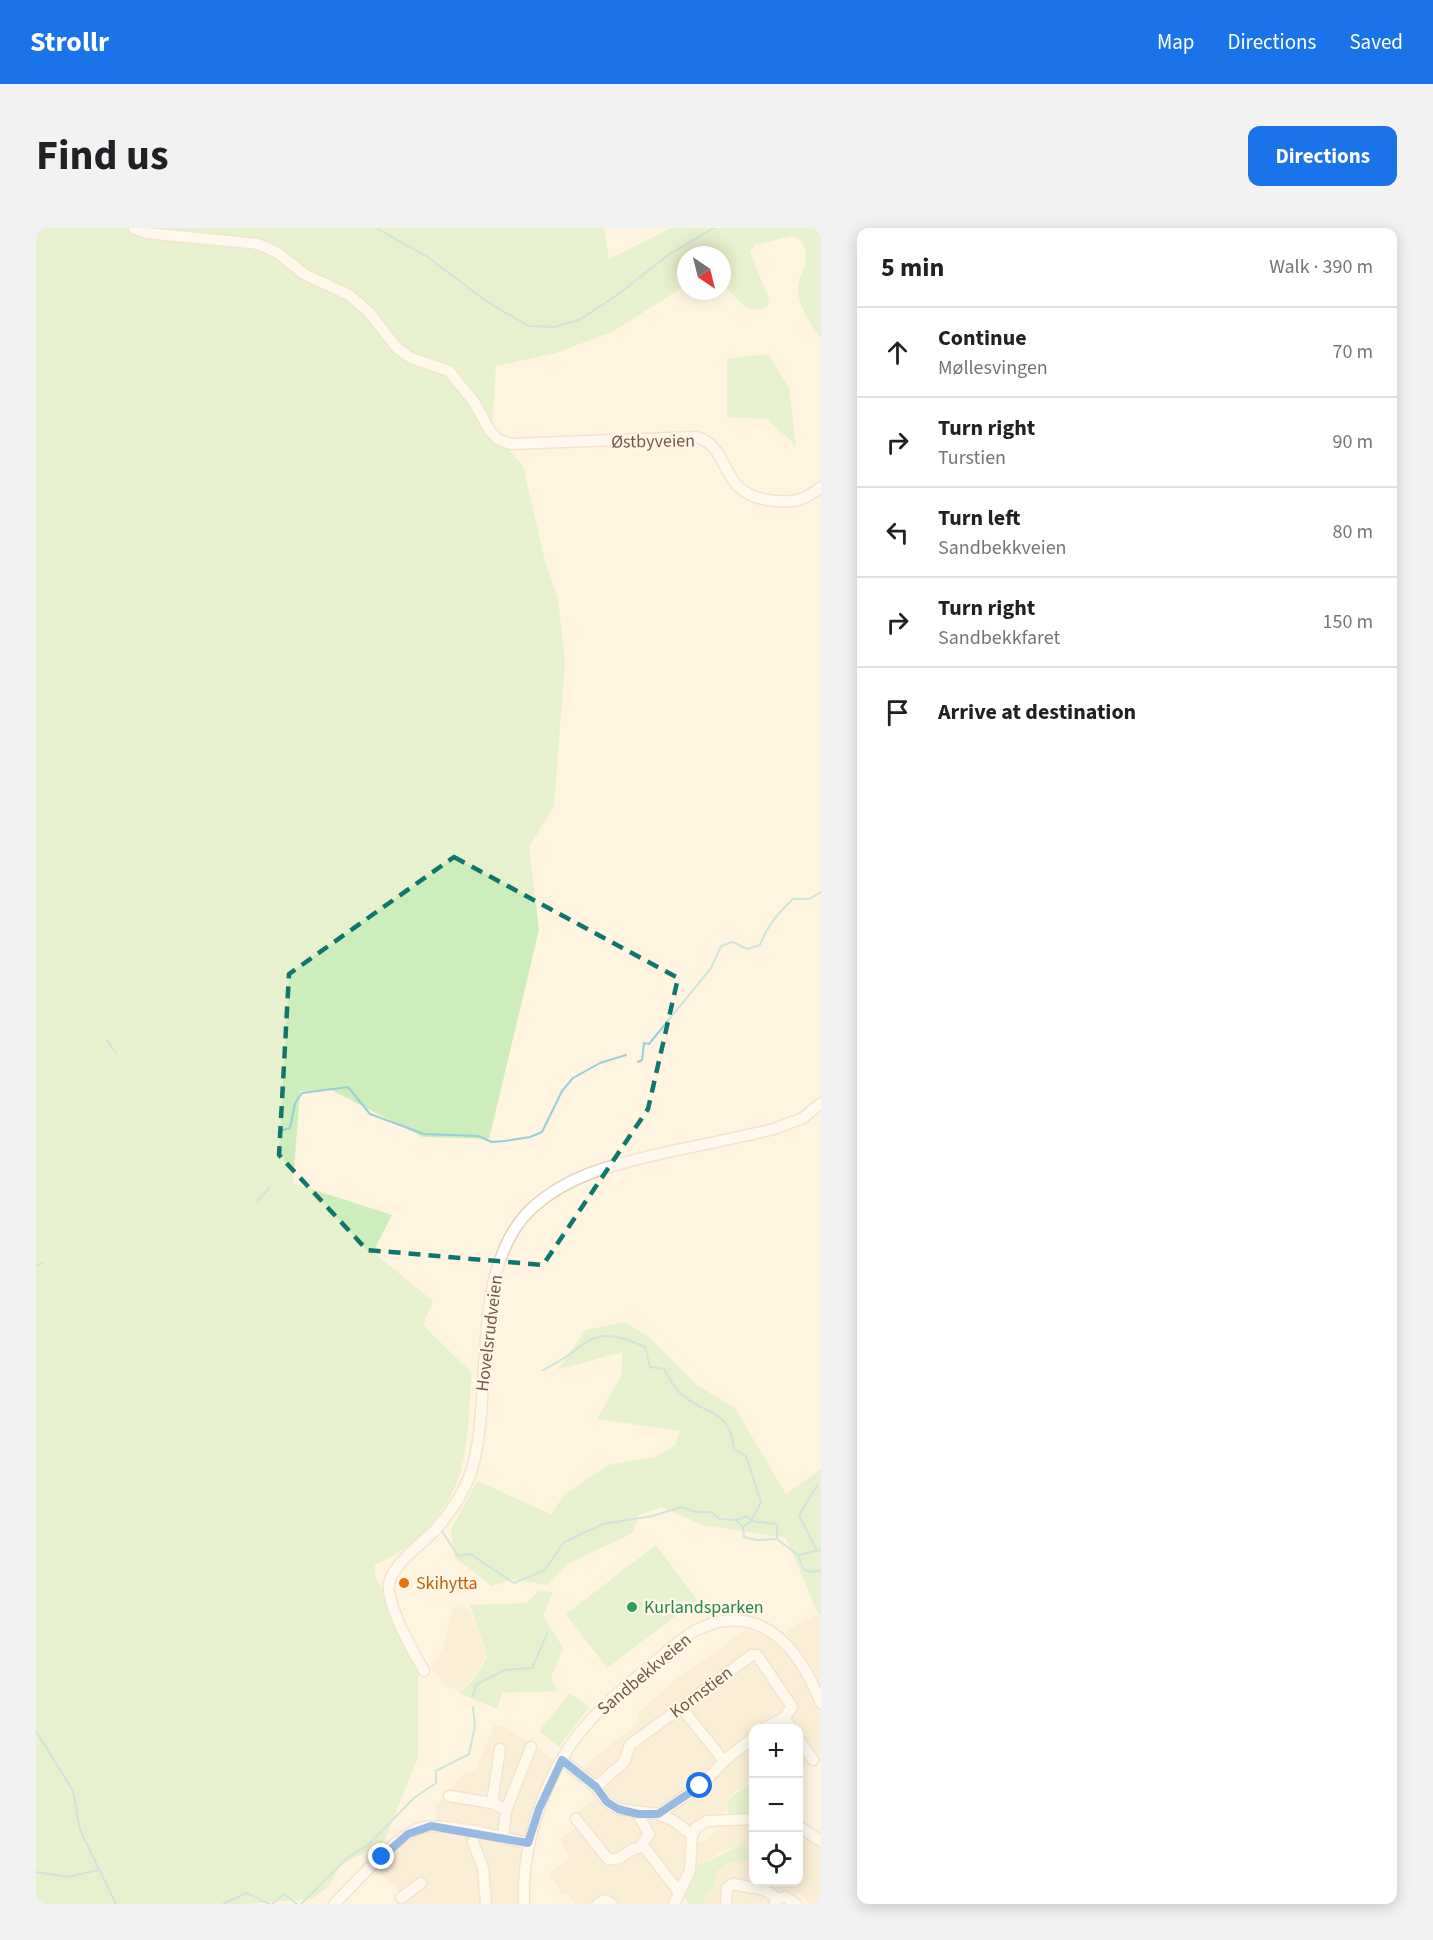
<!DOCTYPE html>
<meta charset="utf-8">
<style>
body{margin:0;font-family:"Source Sans 3",sans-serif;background:#f2f2f2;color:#202124}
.controls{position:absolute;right:18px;bottom:18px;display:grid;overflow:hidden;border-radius:12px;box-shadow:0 3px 15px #0003}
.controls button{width:54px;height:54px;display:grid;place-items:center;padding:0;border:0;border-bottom:2px solid #e0e0e0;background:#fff;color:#202124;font:30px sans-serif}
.compass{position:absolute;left:641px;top:18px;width:54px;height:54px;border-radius:50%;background:#fff;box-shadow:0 3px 15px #0003;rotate:145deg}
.stop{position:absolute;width:18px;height:18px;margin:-14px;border:4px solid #1a73e8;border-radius:50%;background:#fff}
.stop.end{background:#1a73e8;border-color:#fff;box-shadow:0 2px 6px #0008}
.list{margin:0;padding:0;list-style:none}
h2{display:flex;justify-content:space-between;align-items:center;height:78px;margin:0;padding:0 24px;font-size:26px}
h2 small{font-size:20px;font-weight:400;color:#757577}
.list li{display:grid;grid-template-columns:39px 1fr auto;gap:18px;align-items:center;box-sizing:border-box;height:90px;padding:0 24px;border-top:2px solid #e0e0e0}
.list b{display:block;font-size:22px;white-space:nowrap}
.list p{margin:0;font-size:20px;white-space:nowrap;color:#757577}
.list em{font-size:20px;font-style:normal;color:#757577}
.icon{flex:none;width:33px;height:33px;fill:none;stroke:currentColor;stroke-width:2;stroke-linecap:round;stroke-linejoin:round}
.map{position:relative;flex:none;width:785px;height:1676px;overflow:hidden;border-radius:12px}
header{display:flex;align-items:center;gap:36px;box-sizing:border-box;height:84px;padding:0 30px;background:#1a73e8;color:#fff}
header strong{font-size:28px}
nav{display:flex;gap:33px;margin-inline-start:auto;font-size:21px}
.intro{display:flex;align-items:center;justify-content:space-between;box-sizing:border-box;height:144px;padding:0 36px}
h1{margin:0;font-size:42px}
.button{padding:15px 27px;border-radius:12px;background:#1a73e8;color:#fff;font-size:21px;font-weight:700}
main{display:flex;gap:36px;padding:0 36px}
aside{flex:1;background:#fff;border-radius:12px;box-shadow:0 3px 15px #0003}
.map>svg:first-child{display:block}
.residential{fill:#f7e6cd}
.green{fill:#cdedbc}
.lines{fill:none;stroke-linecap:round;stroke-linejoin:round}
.stream{stroke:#97cedc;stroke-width:2}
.minor-casing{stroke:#e3d0ba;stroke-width:13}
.minor{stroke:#fff;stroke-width:10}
.route{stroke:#1a73e8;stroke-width:8}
.marked{fill:none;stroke:#0f766e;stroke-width:4.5;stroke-dasharray:12 8;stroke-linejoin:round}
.food-dot{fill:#e8710a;stroke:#fff7e7;stroke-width:2}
.leisure-dot{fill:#2e9e5b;stroke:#fff7e7;stroke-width:2}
.labels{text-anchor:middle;stroke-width:4.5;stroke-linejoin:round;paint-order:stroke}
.street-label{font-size:18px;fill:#775944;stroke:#fff7e7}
.food-label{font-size:18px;fill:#c56008;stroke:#fff7e7;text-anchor:start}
.leisure-label{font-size:18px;fill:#27864d;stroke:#fff7e7;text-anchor:start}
</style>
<header>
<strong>Strollr</strong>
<nav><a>Map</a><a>Directions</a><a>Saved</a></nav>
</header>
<div class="intro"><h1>Find us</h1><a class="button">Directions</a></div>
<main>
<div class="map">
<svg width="785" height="1676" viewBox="0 0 785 1676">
<rect width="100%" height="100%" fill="#fff4df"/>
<g class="residential">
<path d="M 418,1378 L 432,1381 L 435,1386 L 450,1428 L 437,1450 L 423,1463 L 410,1458 L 394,1439 L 406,1422 Z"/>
<path d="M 779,1387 L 785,1389 L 785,1467 L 774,1436 L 749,1404 Z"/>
<path d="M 710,1402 L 728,1406 L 750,1423 L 759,1434 L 785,1487 L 785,1525 L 763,1540 L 762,1500 L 718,1500 L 717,1550 L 689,1572 L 691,1582 L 673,1589 L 652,1628 L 635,1676 L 539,1676 L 530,1665 L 527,1667 L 514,1648 L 515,1644 L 534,1630 L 524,1611 L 545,1596 L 540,1586 L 559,1570 L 539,1545 L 604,1494 L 602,1485 L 640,1451 Z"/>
<path d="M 459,1496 L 475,1502 L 519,1532 L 490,1606 L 486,1609 L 400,1593 L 400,1576 L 409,1569 L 427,1546 L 440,1541 Z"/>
<path d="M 717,1594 L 717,1624 L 708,1617 L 685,1624 L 665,1637 L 655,1638 L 659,1615 L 666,1614 L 691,1596 Z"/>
<path d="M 763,1602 L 770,1605 L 785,1621 L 785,1676 L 774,1676 L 763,1665 L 744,1664 L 738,1676 L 668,1676 L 670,1664 L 679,1659 L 680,1644 L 691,1635 L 715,1632 L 717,1626 L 718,1654 L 762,1654 Z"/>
<path d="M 391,1604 L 410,1604 L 482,1617 L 486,1622 L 482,1676 L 369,1676 L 372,1671 L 345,1645 L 344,1638 L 361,1620 L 381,1606 Z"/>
</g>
<g class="green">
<path d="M 0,0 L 568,0 L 573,31 L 635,0 L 785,0 L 785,110 C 776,99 760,74 762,59 C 765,40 779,27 762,10 L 755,8 L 719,17 L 714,24 L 733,71 L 731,79 C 710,90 700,67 686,56 L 686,27 L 650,27 L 650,57 L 578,103 L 520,125 L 460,138 L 456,202 L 487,238 L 509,333 L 522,370 L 529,435 L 518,578 L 493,619 L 503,702 L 453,911 L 387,909 L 295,862 L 264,863 L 257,955 L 356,987 L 337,1024 L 397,1073 L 387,1097 L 436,1145 C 433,1175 433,1213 425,1242 C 413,1285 380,1320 339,1337 L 339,1350 L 349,1364 L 382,1442 L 382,1529 L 348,1614 L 305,1637 L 293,1658 L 276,1671 L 213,1676 L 0,1676 Z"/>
<path d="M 732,126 L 753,160 L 760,218 L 731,191 L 691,189 L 691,131 Z"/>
<path d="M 589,1094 L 612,1108 L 661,1157 L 699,1180 L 750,1266 L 785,1241 L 785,1387 L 782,1386 L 750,1310 L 666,1297 L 626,1279 L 603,1287 L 597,1305 L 533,1335 L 511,1357 L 476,1351 L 456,1358 L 418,1329 L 415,1302 L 441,1253 L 515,1286 L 529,1266 L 572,1237 L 620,1229 L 639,1217 L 644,1203 L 561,1191 L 586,1146 L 586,1124 L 521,1142 L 550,1102 Z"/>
<path d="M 620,1317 L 661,1372 L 571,1440 L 530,1386 Z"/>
<path d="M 503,1363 L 517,1364 L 507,1387 L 527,1420 L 515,1450 L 521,1463 L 466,1465 L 461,1481 L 423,1465 L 438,1451 L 451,1429 L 434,1377 L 490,1375 Z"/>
<path d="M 534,1465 L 553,1479 L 523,1519 L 503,1503 Z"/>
<path d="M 717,1552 L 717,1587 L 693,1586 L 690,1573 Z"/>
<path d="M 708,1617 L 717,1624 L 715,1632 L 691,1635 L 680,1644 L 679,1659 L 670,1664 L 668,1676 L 653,1676 L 647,1667 L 655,1638 C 673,1636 689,1623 708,1617 Z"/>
</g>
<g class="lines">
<g class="stream">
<path d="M 340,0 L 390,28 L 453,75 L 493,98 L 518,99 L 543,92 L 581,67 L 632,27 L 678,0"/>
<path d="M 71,812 L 80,825"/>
<path d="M 602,834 L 606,832 L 608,815 L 613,816 L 675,740 L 685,718 L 697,714 L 711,721 L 724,717 C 731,698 742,685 757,671 L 773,671 L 785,664"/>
<path d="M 241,904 L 254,900 L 259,875 L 266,865 L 312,859 L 334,886 L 388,906 L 442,908 L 456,914 L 469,913 L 494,909 L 506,904 L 526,863 L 537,850 L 564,835 L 590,827"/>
<path d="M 221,974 L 233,960"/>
<path d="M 0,1038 L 6,1035"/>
<path d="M 507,1142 C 555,1120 550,1092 609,1119 L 614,1139 L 628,1141 C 632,1148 637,1159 644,1165 C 668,1188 694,1179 698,1221 L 710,1228 L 725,1274 L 715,1293 L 707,1299"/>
<path d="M 700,1292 L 707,1299 L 708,1309 L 721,1312 L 741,1311"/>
<path d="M 406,1303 L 422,1328 L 434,1326 L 478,1355 L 509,1342 L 528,1314 L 567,1296 L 616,1288 L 646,1279 L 660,1284 L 675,1284 L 683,1291 L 700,1292 L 711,1288 L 715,1293 L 741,1296 L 741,1311 L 762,1327 L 785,1322"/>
<path d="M 780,1321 L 763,1287 L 782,1256"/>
<path d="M 762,1327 L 767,1341 L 775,1344 L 785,1342"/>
<path d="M 436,1469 L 441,1456 L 469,1442 L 496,1440 L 511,1406"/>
<path d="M 0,1503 L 37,1563 L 44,1602 L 80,1676"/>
<path d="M 0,1644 L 32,1649 L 62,1642"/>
<path d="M 187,1676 L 211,1665 L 233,1676"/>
<path d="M 236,1676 L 248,1666 L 261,1676"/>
<path d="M 265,1676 L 311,1630 L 332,1617 L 378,1570 L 400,1555 L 400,1543 L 433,1526 L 439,1498 L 437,1479"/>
</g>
<defs>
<g id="minor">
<path d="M 98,0 L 110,5 L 222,16 L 242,25 L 268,46 L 313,67 L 333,84 L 361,120 L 375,130 L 413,143 L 438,174 L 454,203 L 462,211 L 474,216 L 661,209 C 698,221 680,268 739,273 C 760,275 768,272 785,259"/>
<path d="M 388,1443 C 377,1423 350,1377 353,1355 C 356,1337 388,1314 400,1301 C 416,1284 433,1256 438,1234 C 456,1158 435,1038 495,981 C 535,944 585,935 636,923 C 670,916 704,909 738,901 L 767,890 L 785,875"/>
<path d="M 645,1479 L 688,1533"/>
<path d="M 729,1500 L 748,1490 L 755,1500"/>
<path d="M 762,1511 L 777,1532"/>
<path d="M 526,1532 L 560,1559 L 571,1574 L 582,1581 L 622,1586 L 638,1593 L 656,1607"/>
<path d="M 560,1559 L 588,1534 L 594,1517 L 716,1427 L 721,1427 L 756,1479 L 748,1490"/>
<path d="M 413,1568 L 456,1575 L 470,1582 L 467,1610"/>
<path d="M 456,1575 L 464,1521"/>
<path d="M 470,1582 L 495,1519"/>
<path d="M 602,1586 L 613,1606 L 605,1618"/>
<path d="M 622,1586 L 666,1557 L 688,1533 L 718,1509"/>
<path d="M 540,1591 L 572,1631 C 587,1634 595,1616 609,1620 L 643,1664"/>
<path d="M 762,1598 L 785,1613"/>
<path d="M 437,1614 L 447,1640 L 450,1676"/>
<path d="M 365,1670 L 385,1655"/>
<path d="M 298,1676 C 318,1657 359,1608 384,1600 C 407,1593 467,1610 492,1615"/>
<path d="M 488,1676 C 486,1626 501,1576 525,1532 C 546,1496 577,1468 609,1442 C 627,1428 645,1408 667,1399 C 729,1374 765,1425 785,1475"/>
<path d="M 562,1676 L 569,1672 L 576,1676"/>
<path d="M 638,1676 L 654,1642 L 656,1607 L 661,1599 L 671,1593 L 718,1591"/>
<path d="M 690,1676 L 691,1660 L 697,1656 L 729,1662 L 742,1671"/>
<path d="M 739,1676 L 742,1671 L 749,1669 L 760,1676"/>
</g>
</defs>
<use href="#minor" class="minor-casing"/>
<use href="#minor" class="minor"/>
</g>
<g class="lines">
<path class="route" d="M 346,1629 L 372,1606 L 395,1598 L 492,1615 L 503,1581 L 526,1532 L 560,1559 L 571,1574 L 582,1581 L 602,1586 L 622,1586 L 664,1558"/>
</g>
<path d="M0 0H785V1676H0ZM 418,629 L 642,750 L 612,881 L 507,1037 L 331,1022 L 243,927 L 253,746 Z" fill="#fff4df" fill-opacity=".55" fill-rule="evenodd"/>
<path class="marked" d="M 418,629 L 642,750 L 612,881 L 507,1037 L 331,1022 L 243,927 L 253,746 Z"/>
<circle class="food-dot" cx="368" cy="1355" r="6"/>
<circle class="leisure-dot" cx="596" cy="1379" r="6"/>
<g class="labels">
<g class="street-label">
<text transform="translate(617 213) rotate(-1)" y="6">Østbyveien</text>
<text transform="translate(453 1105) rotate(-83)" y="6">Hovelsrudveien</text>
<text transform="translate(608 1446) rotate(-40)" y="6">Sandbekkveien</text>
<text transform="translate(665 1464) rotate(-37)" y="6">Kornstien</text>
</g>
<g class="food-label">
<text x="380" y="1361">Skihytta</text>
</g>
<g class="leisure-label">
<text x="608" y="1385">Kurlandsparken</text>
</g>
</g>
</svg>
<div class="controls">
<button>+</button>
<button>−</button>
<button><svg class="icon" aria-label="locate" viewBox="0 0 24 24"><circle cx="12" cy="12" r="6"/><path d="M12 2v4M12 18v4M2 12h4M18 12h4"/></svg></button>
</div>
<svg class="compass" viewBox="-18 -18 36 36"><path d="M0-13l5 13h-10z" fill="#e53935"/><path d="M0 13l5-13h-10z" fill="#757577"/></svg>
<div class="stop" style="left:664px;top:1558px"></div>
<div class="stop end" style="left:346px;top:1629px"></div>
</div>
<aside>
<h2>5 min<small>Walk · 390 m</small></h2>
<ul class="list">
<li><svg class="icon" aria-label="ahead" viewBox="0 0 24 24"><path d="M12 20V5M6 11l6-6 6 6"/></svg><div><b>Continue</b><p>Møllesvingen</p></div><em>70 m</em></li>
<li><svg class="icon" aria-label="right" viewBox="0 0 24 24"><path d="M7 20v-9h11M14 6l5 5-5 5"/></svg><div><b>Turn right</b><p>Turstien</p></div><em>90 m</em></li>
<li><svg class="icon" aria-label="left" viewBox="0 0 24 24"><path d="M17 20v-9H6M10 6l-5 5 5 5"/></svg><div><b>Turn left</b><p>Sandbekkveien</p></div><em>80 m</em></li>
<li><svg class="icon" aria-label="right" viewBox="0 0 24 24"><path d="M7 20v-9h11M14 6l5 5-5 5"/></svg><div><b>Turn right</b><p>Sandbekkfaret</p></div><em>150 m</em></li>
<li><svg class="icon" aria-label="arrive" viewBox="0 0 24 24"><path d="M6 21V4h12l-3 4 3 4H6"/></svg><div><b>Arrive at destination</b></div></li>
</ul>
</aside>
</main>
